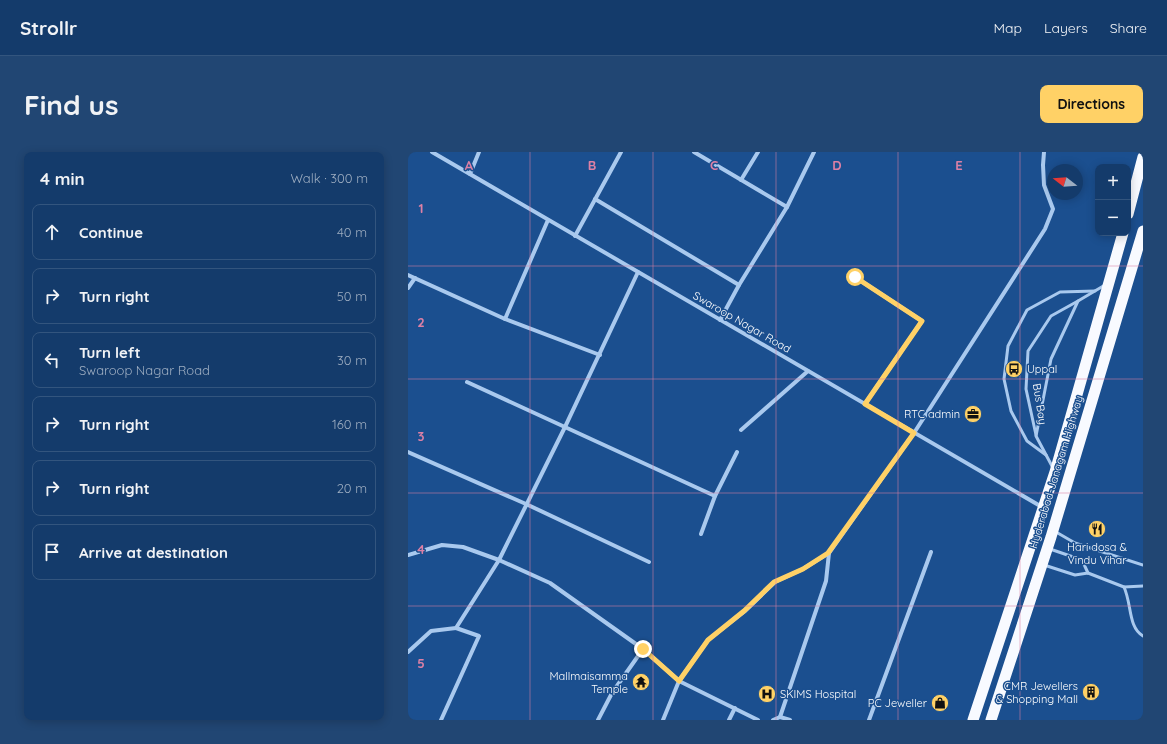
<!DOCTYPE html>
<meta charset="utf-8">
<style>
body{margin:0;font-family:Quicksand,sans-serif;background:#214673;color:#f1f3f6}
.controls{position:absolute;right:12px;top:12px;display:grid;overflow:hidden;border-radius:8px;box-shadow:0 2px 10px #0003}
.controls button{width:36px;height:36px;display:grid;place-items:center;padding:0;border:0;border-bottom:1px solid #33557e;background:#143b6b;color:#f1f3f6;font:20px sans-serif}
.compass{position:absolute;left:639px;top:12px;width:36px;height:36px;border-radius:50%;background:#143b6b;box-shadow:0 2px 10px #0003;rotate:287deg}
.stop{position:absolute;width:12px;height:12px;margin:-9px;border:3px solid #ffd166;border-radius:50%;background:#fff}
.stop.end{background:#ffd166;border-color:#fff;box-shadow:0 1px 4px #0008}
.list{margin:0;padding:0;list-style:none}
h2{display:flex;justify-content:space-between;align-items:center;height:52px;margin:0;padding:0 16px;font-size:17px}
h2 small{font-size:13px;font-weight:400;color:#9dadc1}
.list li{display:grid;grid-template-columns:26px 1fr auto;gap:12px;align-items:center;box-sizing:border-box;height:56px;margin:0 8px 8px;padding:0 8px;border:1px solid #33557e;border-radius:8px}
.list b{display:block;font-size:15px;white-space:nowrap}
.list p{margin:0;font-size:13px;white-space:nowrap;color:#9dadc1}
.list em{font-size:13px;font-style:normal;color:#9dadc1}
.icon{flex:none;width:22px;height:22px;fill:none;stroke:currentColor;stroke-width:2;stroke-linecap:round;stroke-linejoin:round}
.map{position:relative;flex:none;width:735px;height:568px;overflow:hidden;border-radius:8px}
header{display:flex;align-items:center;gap:24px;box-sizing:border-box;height:56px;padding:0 20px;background:#143b6b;border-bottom:1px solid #33557e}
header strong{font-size:19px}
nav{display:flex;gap:22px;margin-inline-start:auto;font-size:14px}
.intro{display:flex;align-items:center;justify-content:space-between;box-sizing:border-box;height:96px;padding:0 24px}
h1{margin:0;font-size:28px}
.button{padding:10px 18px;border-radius:8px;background:#ffd166;color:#111;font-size:14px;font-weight:700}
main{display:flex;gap:24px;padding:0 24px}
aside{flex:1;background:#143b6b;border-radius:8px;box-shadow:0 2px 10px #0003}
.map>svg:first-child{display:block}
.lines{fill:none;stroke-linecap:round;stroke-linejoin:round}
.service{stroke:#a9c9ee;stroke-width:3}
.minor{stroke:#a9c9ee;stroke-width:4}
.trunk{stroke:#f8faff;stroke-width:11}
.route{stroke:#ffd166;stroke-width:5}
.grid{fill:none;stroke:#dd80a5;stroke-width:1;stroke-opacity:0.55}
.labels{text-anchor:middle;stroke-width:3;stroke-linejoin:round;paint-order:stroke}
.street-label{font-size:11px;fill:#fff;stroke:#1b4f8f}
.poi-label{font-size:11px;fill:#fff;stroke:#1b4f8f;text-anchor:end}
.grid-label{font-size:13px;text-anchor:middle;font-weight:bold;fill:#dd80a5;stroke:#1b4f8f;stroke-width:3;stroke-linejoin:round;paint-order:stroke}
</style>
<header>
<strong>Strollr</strong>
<nav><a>Map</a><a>Layers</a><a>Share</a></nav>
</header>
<div class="intro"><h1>Find us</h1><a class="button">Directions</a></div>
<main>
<aside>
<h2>4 min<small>Walk · 300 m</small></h2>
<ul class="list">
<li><svg class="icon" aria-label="ahead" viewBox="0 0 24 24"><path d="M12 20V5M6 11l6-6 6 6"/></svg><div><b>Continue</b></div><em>40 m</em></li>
<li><svg class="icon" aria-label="right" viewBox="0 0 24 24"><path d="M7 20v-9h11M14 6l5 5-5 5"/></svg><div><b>Turn right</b></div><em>50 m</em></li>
<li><svg class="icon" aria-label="left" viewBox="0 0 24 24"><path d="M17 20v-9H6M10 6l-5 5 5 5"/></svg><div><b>Turn left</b><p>Swaroop Nagar Road</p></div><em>30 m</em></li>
<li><svg class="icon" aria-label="right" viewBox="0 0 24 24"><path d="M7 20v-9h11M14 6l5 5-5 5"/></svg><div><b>Turn right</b></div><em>160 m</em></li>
<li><svg class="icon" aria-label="right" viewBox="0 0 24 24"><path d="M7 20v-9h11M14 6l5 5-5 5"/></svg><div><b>Turn right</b></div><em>20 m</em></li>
<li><svg class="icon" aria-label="arrive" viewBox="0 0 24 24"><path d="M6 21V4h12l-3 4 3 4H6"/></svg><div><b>Arrive at destination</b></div></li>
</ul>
</aside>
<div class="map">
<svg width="735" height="568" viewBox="0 0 735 568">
<rect width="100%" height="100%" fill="#1b4f8f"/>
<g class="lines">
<g class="service">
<path d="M 628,283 L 618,237 L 620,199 L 643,164 L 670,149"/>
<path d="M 638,303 L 619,289 L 603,259 L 596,227 L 600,194 L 619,158 L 652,140 L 687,139"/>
<path d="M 645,316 L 628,284 L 643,207 L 670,149 L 697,133"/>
<path d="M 648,380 L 667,391 L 735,413"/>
<path d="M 642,397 L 674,408 L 680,421"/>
<path d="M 636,413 L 667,423 L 680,421 L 716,435 L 735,434"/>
<path d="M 716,435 C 724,453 720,475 735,484"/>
</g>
<g class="minor">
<path d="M 24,0 L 634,355"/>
<path d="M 286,0 L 379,55 L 331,133 L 312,168"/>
<path d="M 62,22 L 71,0"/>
<path d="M 333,28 L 350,0"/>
<path d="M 187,47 L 331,133"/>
<path d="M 379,55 L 406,0"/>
<path d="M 167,84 L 213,0"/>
<path d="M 0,123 L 97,167 L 192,203"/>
<path d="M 447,125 L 514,169 L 457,252"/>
<path d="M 0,136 L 7,126"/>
<path d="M 97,167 L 140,68"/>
<path d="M 59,230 L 307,344"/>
<path d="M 333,278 L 400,219"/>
<path d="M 0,300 L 118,352 L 241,410"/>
<path d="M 293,382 L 307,344 L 329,300"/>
<path d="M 0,403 L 34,393 L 55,395 L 91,408 L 142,431 L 235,497 L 271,529 L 350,568"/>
<path d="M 0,500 L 23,479 L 48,476 L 91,408 L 157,275 L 230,120"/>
<path d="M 372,565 L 418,429 L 421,401"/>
<path d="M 33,568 L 71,484 L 48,476"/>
<path d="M 190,568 L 204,541 L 235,497"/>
<path d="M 255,568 L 271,529 L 300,488 L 337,459 L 367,430 L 395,417 L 421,401 L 506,281 L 637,77 L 645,57 L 636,33 L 635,13 L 636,0"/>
<path d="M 321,568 L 327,556"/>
<path d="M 365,568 L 372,565 L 382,568"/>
<path d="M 461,568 L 523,400"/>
</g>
<g class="trunk">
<path d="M 720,62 L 735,5"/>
<path d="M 565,568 L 647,320 L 715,81"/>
<path d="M 583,568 L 643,385 L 735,79"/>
</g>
</g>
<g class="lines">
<path class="route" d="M 235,497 L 271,529 L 300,488 L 336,459 L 366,430 L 395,417 L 420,401 L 506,281 L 457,252 L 514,169 L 447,125"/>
</g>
<path class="grid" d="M 122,0 L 122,568M 245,0 L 245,568M 368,0 L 368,568M 490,0 L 490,568M 612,0 L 612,568M 0,114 L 735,114M 0,227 L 735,227M 0,341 L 735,341M 0,454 L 735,454"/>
<defs>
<symbol id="bus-disc" viewBox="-11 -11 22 22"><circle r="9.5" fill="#ffd166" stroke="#1b4f8f"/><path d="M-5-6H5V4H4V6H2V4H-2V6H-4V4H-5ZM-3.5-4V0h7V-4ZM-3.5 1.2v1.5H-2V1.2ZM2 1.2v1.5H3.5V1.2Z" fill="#111"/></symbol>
<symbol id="office-disc" viewBox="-11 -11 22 22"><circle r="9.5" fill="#ffd166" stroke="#1b4f8f"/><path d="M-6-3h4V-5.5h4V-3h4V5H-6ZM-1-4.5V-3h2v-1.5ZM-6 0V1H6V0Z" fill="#111"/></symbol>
<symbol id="restaurant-disc" viewBox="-11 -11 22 22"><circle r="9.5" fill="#ffd166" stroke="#1b4f8f"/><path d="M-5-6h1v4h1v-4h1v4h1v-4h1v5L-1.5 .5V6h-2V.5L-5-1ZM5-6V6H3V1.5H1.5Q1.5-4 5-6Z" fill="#111"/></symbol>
<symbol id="temple-disc" viewBox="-11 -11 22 22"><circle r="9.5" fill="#ffd166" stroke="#1b4f8f"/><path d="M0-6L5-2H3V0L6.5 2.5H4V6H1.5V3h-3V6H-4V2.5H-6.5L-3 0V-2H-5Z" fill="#111"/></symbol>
<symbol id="building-disc" viewBox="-11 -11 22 22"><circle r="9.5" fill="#ffd166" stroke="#1b4f8f"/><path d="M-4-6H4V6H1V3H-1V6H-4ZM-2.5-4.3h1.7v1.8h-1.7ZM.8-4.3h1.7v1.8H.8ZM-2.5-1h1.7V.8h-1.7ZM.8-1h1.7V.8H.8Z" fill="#111"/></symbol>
<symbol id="hospital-disc" viewBox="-11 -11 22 22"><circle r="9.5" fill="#ffd166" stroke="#1b4f8f"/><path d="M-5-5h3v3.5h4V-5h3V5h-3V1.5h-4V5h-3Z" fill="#111"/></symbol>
<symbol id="shop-disc" viewBox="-11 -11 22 22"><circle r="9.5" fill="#ffd166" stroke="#1b4f8f"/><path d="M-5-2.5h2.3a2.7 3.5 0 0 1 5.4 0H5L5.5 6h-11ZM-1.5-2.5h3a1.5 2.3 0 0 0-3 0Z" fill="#111"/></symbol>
</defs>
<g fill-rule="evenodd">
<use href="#bus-disc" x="596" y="207" width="20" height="20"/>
<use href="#office-disc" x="555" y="252" width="20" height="20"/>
<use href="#restaurant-disc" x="679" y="367" width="20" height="20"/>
<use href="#temple-disc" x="223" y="520" width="20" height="20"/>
<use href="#building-disc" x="673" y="530" width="20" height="20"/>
<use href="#hospital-disc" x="349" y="532" width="20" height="20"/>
<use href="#shop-disc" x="522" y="541" width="20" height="20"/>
</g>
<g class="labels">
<g class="street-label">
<text transform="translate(334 170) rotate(30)" y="4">Swaroop Nagar Road</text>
<text transform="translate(632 252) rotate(81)" y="4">Bus Bay</text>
<text transform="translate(648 320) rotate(-73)" y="4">Hyderabad-Janagam Highway</text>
</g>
<g class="poi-label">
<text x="619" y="221" text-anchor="start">Uppal</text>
<text x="552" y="266">RTC admin</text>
<text x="689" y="399" text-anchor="middle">Hari dosa &amp;<tspan x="689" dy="13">Vindu Vihar</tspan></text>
<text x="220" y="528">Mallmaisamma<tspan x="220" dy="13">Temple</tspan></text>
<text x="670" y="538">CMR Jewellers<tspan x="670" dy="13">&amp; Shopping Mall</tspan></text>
<text x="372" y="546" text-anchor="start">SKIMS Hospital</text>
<text x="519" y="555">PC Jeweller</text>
</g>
</g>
<g class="grid-label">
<text x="61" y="18">A</text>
<text x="184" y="18">B</text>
<text x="306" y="18">C</text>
<text x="429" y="18">D</text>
<text x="551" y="18">E</text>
<text x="13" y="61">1</text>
<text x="13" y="175">2</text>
<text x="13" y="289">3</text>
<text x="13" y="402">4</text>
<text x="13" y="516">5</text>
</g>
</svg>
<div class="controls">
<button>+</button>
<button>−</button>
</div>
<svg class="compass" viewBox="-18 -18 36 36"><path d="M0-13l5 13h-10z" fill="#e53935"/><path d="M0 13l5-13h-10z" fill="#9dadc1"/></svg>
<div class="stop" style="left:447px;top:125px"></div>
<div class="stop end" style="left:235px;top:497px"></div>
</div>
</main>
